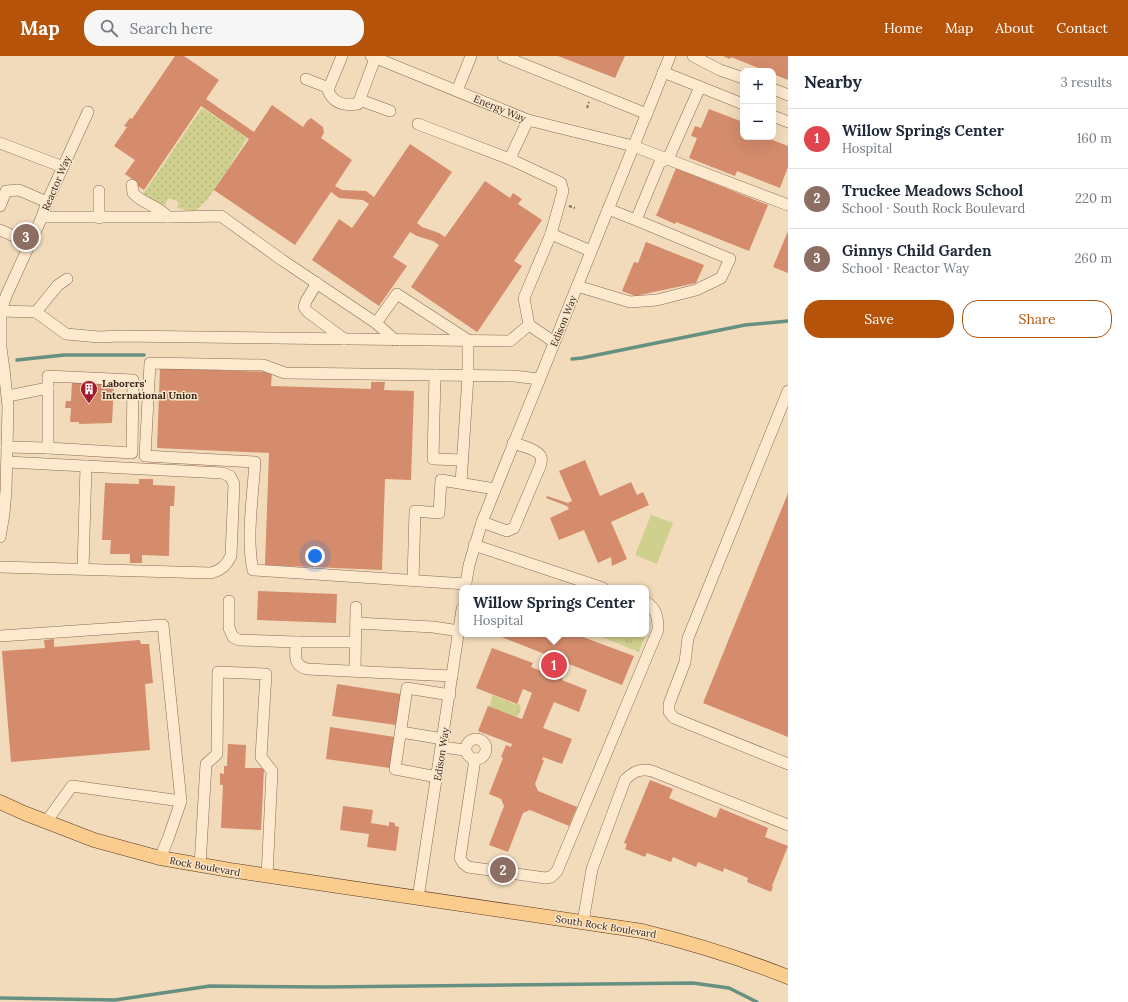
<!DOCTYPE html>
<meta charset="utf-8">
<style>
body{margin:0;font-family:Lora,serif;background:#f6f6f7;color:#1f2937}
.controls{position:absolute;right:12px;top:12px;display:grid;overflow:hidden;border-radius:8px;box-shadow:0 4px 16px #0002}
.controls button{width:36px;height:36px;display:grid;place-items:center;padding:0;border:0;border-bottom:1px solid #e0e1e3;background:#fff;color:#1f2937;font:20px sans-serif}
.you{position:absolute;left:315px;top:500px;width:14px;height:14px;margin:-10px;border:3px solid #fff;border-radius:50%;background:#1a73e8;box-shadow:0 0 0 6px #1a73e833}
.badge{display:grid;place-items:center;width:26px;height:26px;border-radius:50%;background:#b45309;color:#fff;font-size:13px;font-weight:700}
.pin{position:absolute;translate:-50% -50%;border:2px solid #fff;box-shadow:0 1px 4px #0006}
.popup{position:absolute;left:459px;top:529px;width:190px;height:52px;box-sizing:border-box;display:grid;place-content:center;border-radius:8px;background:#fff;filter:drop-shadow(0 1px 3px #0005);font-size:13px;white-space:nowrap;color:#747a83}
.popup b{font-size:15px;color:#1f2937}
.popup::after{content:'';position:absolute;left:50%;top:100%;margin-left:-8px;border:8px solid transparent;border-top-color:#fff}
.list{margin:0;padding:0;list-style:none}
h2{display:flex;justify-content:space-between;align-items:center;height:52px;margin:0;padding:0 16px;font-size:17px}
h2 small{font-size:13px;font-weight:400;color:#747a83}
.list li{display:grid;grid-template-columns:26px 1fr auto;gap:12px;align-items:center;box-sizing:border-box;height:60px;padding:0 16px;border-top:1px solid #e0e1e3}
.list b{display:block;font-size:15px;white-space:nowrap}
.list p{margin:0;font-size:13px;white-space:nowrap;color:#747a83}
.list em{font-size:13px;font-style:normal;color:#747a83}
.actions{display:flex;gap:8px;padding:12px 16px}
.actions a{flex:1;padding:9px 0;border:1px solid #b45309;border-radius:16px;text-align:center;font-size:14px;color:#b45309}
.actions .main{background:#b45309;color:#fff}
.icon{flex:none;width:22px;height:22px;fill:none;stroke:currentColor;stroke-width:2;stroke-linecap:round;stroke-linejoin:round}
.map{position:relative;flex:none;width:788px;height:946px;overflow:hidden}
header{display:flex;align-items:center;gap:24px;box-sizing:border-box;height:56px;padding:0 20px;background:#b45309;color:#fff}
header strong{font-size:19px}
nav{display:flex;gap:22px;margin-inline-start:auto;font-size:14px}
.search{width:280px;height:36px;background:#f6f6f7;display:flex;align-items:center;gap:10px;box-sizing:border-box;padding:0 14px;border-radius:16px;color:#747a83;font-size:15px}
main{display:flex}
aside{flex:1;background:#fff}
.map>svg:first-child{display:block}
.grass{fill:url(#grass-dots)}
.park{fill:url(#park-tufts)}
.pitch{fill:#d0d08e}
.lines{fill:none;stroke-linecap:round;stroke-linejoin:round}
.stream{stroke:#669081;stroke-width:3.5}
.building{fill:#d48c6c}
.minor-casing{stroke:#8a6a53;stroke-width:12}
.major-casing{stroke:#573928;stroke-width:15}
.path{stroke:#8a6a53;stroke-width:2;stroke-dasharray:3 2;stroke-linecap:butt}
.minor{stroke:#fce9ce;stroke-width:11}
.major{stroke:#facc8d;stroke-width:14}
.labels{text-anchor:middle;stroke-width:3;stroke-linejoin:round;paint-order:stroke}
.street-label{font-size:10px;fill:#38251a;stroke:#f9e6cb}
.poi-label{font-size:10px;font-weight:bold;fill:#38251a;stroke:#f9e6cb;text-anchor:start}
</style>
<header>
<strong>Map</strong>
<div class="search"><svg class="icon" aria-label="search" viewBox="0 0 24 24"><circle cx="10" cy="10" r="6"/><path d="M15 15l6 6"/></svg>Search here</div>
<nav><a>Home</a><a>Map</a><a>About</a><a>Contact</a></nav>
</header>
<main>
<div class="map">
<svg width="788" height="946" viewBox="0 0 788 946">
<defs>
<pattern id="grass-dots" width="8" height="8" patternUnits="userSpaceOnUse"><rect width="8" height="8" fill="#d0d08e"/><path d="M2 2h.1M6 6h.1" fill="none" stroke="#b3b27a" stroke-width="1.8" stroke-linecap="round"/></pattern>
<pattern id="park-tufts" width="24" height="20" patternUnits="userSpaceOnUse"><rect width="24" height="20" fill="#d0d08e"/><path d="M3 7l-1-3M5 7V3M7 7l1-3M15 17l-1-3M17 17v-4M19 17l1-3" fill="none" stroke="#b3b27a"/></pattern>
</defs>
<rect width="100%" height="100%" fill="#f2dbba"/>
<path class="grass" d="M 202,52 L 247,82 C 237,98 210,146 196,154 C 190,156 183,153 177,152 L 179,146 L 168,142 L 165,149 L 146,144 L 143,138 Z"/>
<g class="park">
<path d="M 646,558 L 650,568 L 639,596 L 594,578 L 646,578 Z"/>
<path d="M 493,639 L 516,649 L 517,647 L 520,649 C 522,655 519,657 516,661 L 489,651 Z"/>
</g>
<path class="pitch" d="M 651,459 L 673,467 L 657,508 L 635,499 Z"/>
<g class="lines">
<g class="stream">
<path d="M 572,303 L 582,302 L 745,269 L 788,265"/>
<path d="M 17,304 L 64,299 L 144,299"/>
<path d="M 0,942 L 115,944 L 210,930 L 325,931 L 693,927 L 729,932 L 757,946"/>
</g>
</g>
<g class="building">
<path d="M 175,0 L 184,0 L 219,24 L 206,43 L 254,76 L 272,49 L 303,71 L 307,65 L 311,62 L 323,71 L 324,77 L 321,82 L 352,104 L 335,130 L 342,134 L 366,135 L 374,141 L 410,88 L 452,116 L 417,167 L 422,171 L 439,177 L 445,181 L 485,125 L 510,142 L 513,137 L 522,143 L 518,148 L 542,164 L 514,205 L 522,210 L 478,275 L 477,276 L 411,231 L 439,189 L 433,185 L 417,180 L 410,176 L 393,201 L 407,210 L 379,250 L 312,204 L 339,163 L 352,172 L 369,148 L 363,144 L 339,142 L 331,136 L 295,189 L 214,134 L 249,83 L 201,50 L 144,134 L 138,130 L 138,127 L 125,118 L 135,104 L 114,90 L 127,71 L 124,70 L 130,62 L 132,63 Z"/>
<path d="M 558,0 L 625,0 L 615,22 Z"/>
<path d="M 723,0 L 788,0 L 788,24 L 773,18 L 773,15 L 766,15 L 731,1 L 730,3 Z"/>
<path d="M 709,53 L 743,66 L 743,81 L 765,81 L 788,90 L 788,111 L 780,132 L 737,115 L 735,120 L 689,102 L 697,82 L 691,80 L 695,70 L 701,72 Z"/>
<path d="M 676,112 L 768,149 L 749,195 L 676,166 L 675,168 L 655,159 L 657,158 Z"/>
<path d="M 788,175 L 788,217 L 773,211 Z"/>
<path d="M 646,186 L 704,209 L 696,227 L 635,240 L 622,235 L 634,206 L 638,207 Z"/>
<path d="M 160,312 L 272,316 L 271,330 L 371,333 L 371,326 L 385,326 L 384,334 L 414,335 L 411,424 L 385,423 L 382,514 L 265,509 L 269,397 L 157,392 Z"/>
<path d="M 72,326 L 114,328 L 112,367 L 79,368 L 79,366 L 70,366 L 71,352 L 65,352 L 66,345 L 71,345 Z"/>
<path d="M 585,404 L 600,440 L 631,426 L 637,439 L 643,436 L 649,449 L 611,466 L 627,503 L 612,510 L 611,501 L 598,507 L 584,474 L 559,484 L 550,462 L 569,453 L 567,450 L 546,442 L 547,440 L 568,447 L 572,445 L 559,415 Z"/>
<path d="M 139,423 L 153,423 L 153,429 L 175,430 L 174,450 L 170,450 L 169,500 L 142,499 L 142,507 L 130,507 L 130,498 L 110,498 L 111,484 L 102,484 L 105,427 L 139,428 Z"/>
<path d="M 788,437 L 788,681 L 703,647 Z"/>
<path d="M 258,535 L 337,538 L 336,567 L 257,564 Z"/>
<path d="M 494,578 L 581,578 L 580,580 L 634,600 L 622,629 L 569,608 L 562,624 L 587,634 L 579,656 L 554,646 L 543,672 L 572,683 L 562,708 L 543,701 L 542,704 L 544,704 L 535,728 L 538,735 L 577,751 L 569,770 L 530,754 L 523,757 L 508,796 L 489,789 L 504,750 L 501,743 L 489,738 L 503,702 L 501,701 L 506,689 L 511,691 L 512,688 L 478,675 L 488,650 L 522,663 L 532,637 L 523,633 L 517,648 L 476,632 L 492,592 L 533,607 L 531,611 L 541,615 L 547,599 Z"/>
<path d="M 54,583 L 54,591 L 140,584 L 141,588 L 149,588 L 153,627 L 145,628 L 150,694 L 11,706 L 2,595 L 45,592 L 44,584 Z"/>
<path d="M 337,628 L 401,638 L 396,669 L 332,660 Z"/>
<path d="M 330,671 L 395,681 L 390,712 L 326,703 Z"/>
<path d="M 228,688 L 246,689 L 245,712 L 264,712 L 261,774 L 221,772 L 223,729 L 220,729 L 220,717 L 224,718 L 224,710 L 227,710 Z"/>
<path d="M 650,724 L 673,733 L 669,742 L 716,762 L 720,752 L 768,772 L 765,781 L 788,790 L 772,830 L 773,831 L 771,836 L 747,826 L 748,822 L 724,812 L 723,816 L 698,806 L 696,811 L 673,801 L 671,806 L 647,797 L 645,801 L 625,793 L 627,788 L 624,787 Z"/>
<path d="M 343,750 L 373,754 L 371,767 L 389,770 L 389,766 L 395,767 L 395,770 L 399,771 L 396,795 L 367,791 L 369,778 L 340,774 Z"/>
</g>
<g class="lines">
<defs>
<g id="minor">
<path d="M 342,0 L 328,34 C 333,48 345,50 358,48 L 376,0"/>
<path d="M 371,0 L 528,64 L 633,90 L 788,149"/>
<path d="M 503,0 L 647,58"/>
<path d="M 693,0 L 720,14 L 743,22"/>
<path d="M 663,16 L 743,48"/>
<path d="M 306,23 L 329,32"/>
<path d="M 773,33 L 788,39"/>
<path d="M 457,35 L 471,0"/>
<path d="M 360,44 L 390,55"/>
<path d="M 773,60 L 788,66"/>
<path d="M 528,64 L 512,98 L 512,104 L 561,127 L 563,135 L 551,178"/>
<path d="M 418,68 L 512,104"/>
<path d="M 0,87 L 63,111"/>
<path d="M 132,129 L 133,137 C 144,149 156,148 168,161"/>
<path d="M 99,135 L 99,162"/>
<path d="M 0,150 L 6,135 L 19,134 L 47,146"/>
<path d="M 608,153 L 636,164 L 660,106 L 668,103 L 700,31"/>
<path d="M 42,161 L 175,161 L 221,160 L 282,204 L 376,267 L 395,284"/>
<path d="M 0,174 L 30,187"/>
<path d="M 317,227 L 306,245 L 304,251 L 308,256 L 344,283"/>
<path d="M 577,230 L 630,246 L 657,244 L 696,234 L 721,222 L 730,203 L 636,164"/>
<path d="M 1,255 L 36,256 L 58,229 L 67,223"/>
<path d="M 36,256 L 66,278 L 99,281 L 120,280 L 510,285 L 529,269"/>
<path d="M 376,267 L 397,238 L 468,284 L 468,320 L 461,427"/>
<path d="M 554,286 L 529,269 L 524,242 L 551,178 L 591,195"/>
<path d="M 435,319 L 433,403 L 462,404"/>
<path d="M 788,335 L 688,582 L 685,606 L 669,648 L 669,656 L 674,662 L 788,708"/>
<path d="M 7,391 L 48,392 L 48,332 L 8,340"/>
<path d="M 48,392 L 132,397 L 133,324 L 48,320 L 48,332"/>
<path d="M 482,466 L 507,475 L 514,472 L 541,408 C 541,405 542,403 541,401 C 539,394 520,389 513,387"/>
<path d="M 0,481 L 4,458 L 6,434 L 8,350 L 4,313 L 1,292 L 1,255 L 6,240 L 42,161 L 47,146 L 88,56"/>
<path d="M 474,489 L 603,532"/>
<path d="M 0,511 L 211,517 C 221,514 226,510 231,500 L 234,428 L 230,420 L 222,417 L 7,406"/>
<path d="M 83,513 L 86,410"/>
<path d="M 413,525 L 415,455 L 439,457 L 441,424 L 495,433"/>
<path d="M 466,528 L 253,514 C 246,484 253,438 255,406 L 145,400 L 150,307 L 263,309 L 285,317 L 514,320 L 539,323"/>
<path d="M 465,532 L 469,509 L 482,466 L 670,0"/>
<path d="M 229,545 L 229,572 L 233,581 L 239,584 L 296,586 C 296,598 292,609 307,613 L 452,620"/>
<path d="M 356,567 L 433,571 L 459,575"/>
<path d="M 0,580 L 163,569 L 181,745 L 168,783 L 160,802"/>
<path d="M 296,586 L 355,586"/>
<path d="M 355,615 L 356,551"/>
<path d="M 401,676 L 443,683"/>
<circle cx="476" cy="693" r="10"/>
<path d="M 442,691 L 465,694"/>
<path d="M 475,703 L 460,802 L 463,807 L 468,811 L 545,822 L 551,821 L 557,815 L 658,574 C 658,562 657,553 646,546"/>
<path d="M 437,721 L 395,713 L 407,632 L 450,639"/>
<path d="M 46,766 L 72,730 L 181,745"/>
<path d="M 200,810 L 206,708 L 217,698 L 218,616 L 266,618 L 261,701 L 272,715 L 267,820"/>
<path d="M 418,842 L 462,553"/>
<path d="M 583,866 L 592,813 L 625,724 C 633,715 641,712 652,715 L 788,769"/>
</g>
<path id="major" d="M 0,746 L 24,757 L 94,784 L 160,802 L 230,814 L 642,875 C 692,887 740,902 788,921"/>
</defs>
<use href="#minor" class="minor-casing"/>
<use href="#major" class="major-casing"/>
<g class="path">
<path d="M 587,52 L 589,46"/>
<path d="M 569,150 L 575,152"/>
</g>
<use href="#minor" class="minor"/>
<use href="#major" class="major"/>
</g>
<defs>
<symbol id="building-pin" viewBox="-11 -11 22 30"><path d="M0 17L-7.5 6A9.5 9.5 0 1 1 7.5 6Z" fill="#9f1e2d" stroke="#f9e6cb"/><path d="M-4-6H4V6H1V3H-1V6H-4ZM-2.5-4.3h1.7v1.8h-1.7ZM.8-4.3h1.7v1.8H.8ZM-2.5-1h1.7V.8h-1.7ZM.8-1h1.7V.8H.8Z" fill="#fff"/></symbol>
</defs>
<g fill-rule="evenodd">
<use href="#building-pin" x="79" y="323" width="20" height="27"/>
</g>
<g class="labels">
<g class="street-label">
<text transform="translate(500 52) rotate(22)" y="4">Energy Way</text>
<text transform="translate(56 127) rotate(-67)" y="4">Reactor Way</text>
<text transform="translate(563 265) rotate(-68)" y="4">Edison Way</text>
<text transform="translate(441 698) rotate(-81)" y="4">Edison Way</text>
<text transform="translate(205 810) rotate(10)" y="4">Rock Boulevard</text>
<text transform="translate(606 870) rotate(9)" y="4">South Rock Boulevard</text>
</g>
<g class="poi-label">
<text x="102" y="331">Laborers'<tspan x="102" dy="12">International Union</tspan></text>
</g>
</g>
</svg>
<div class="controls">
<button>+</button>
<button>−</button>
</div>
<div class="you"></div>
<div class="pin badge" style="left:554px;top:609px;background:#e0444e">1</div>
<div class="popup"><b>Willow Springs Center</b>Hospital</div>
<div class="pin badge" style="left:503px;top:814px;background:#8d6e63">2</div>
<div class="pin badge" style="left:26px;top:181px;background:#8d6e63">3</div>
</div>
<aside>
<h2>Nearby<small>3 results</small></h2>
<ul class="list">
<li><span class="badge" style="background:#e0444e">1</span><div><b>Willow Springs Center</b><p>Hospital</p></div><em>160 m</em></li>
<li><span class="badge" style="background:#8d6e63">2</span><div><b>Truckee Meadows School</b><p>School · South Rock Boulevard</p></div><em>220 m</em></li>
<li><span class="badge" style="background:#8d6e63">3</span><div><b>Ginnys Child Garden</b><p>School · Reactor Way</p></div><em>260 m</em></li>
</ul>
<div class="actions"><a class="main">Save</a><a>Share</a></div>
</aside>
</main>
